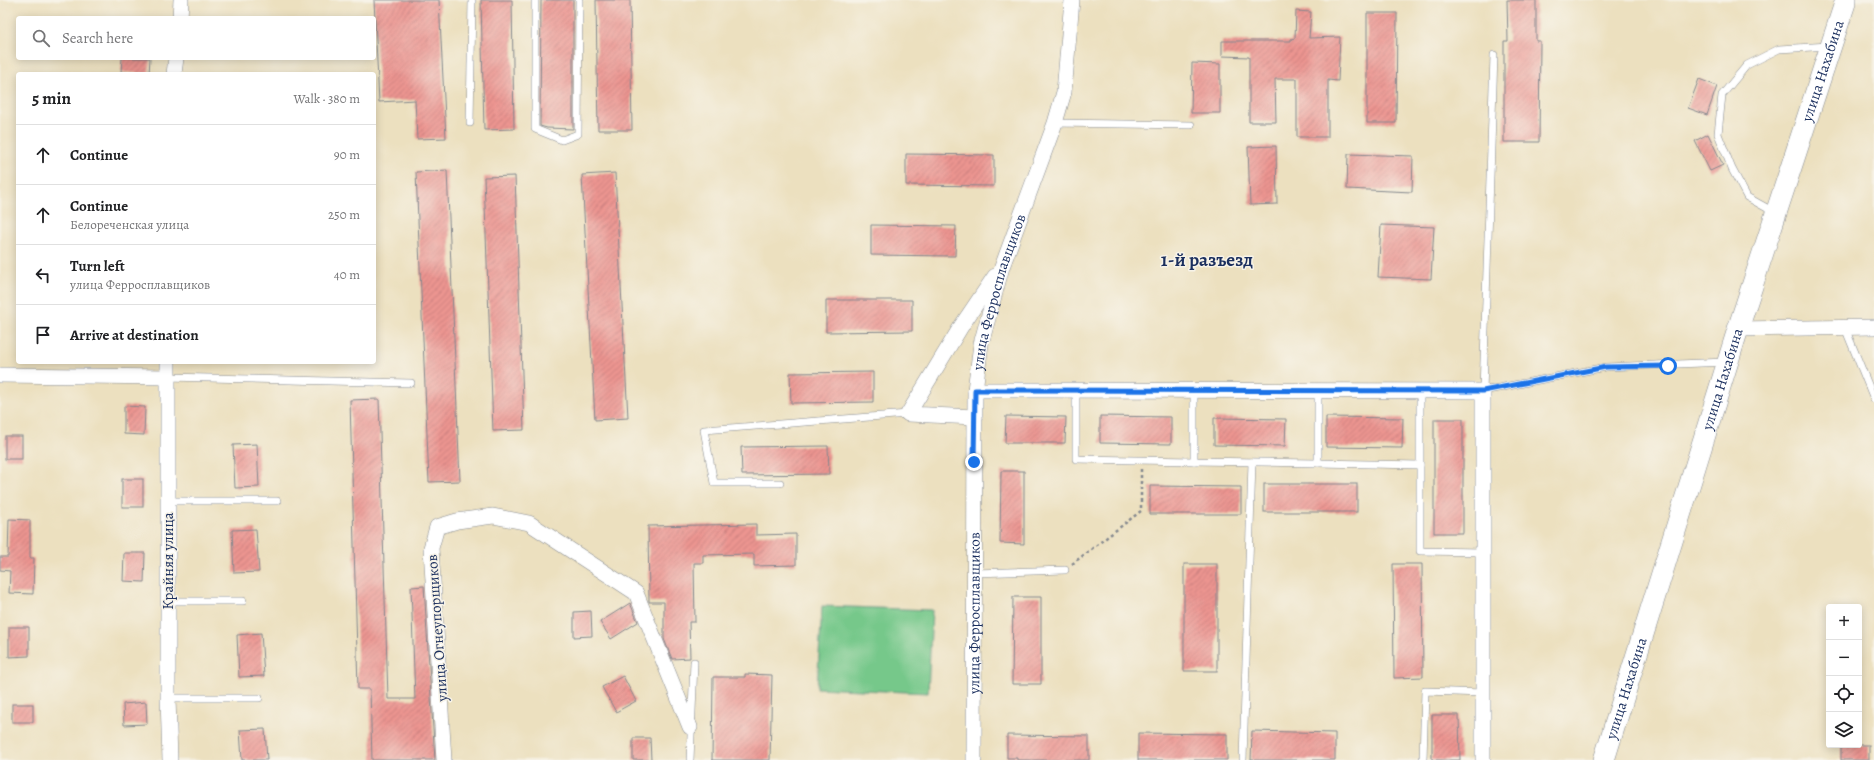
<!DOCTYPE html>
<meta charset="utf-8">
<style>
body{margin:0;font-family:Alegreya,serif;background:#f2f2f2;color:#202124}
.controls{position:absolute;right:12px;bottom:12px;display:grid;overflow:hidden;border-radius:4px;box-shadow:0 2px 10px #0003}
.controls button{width:36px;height:36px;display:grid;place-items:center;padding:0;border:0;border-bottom:1px solid #e0e0e0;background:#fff;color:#202124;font:20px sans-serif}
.stop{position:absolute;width:12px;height:12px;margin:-9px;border:3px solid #1a73e8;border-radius:50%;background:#fff}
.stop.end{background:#1a73e8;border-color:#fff;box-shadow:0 1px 4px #0008}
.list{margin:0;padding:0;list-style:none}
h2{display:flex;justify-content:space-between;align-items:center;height:52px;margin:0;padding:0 16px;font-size:17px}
h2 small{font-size:13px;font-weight:400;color:#757577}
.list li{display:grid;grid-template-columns:26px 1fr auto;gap:12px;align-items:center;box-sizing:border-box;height:60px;padding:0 16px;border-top:1px solid #e0e0e0}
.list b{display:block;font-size:15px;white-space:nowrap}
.list p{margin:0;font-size:13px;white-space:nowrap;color:#757577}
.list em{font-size:13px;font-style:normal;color:#757577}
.icon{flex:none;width:22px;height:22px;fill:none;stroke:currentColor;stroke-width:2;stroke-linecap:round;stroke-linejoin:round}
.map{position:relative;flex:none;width:1874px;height:760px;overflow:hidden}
.search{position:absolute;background:#fff;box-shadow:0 2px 10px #0003;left:16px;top:16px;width:360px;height:44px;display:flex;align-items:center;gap:10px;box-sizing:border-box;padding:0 14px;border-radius:4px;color:#757577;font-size:15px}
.panel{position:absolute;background:#fff;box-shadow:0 2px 10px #0003;left:16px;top:72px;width:360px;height:292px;border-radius:4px}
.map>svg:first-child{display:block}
.garden{fill:#76c88a;stroke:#487c74}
.building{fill:url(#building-hatch)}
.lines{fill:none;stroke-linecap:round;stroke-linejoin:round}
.lane-casing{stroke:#84888e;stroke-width:8}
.street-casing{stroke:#84888e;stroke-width:16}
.secondary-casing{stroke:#84888e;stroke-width:22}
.path{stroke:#84888e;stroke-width:2.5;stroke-dasharray:3 3;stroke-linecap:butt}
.lane{stroke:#fff;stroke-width:7}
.street{stroke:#fff;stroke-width:15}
.secondary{stroke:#fff;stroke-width:21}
.route{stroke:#1a73e8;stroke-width:5}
.labels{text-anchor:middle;stroke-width:3;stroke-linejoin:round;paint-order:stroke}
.street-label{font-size:15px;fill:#1b2f5e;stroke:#f7f3e8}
.district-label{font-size:19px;font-weight:bold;fill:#1b2f5e;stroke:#f7f3e8}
</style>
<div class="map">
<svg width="1874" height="760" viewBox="0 0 1874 760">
<defs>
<pattern id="building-hatch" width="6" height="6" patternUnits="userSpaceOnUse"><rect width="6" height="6" fill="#ec9490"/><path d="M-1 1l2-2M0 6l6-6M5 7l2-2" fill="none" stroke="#be7979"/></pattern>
</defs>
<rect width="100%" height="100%" fill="#f7f3e8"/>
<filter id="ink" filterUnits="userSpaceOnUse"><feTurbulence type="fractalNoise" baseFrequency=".025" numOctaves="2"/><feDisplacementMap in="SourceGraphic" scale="8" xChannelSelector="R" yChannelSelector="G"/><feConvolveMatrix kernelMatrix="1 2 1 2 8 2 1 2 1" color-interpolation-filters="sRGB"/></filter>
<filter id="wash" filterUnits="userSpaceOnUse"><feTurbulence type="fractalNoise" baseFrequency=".012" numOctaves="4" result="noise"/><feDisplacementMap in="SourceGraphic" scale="16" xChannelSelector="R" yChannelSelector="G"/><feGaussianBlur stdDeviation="0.9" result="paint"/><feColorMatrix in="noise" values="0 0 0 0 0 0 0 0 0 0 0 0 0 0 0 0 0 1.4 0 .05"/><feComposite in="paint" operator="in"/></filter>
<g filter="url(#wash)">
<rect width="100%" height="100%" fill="#ece0bf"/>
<path class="garden" d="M 822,606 L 932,610 L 928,693 L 817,688 Z"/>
<g id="blocks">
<g class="building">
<path d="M 374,0 L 439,0 L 446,138 L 417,139 L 415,100 L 379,102 Z"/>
<path d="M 481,0 L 512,0 L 514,129 L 484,130 Z"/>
<path d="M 541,0 L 573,0 L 573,129 L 547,128 L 540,126 Z"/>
<path d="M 596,0 L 630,0 L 632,130 L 598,130 Z"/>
<path d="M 1507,0 L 1536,0 L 1536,41 L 1540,41 L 1539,142 L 1504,142 L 1504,41 L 1508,41 Z"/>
<path d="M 1296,11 L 1311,12 L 1309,38 L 1340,37 L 1338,81 L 1328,80 L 1328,137 L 1297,137 L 1297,79 L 1275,79 L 1276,122 L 1249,122 L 1249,57 L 1222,56 L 1222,41 L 1291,41 L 1291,39 L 1295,38 Z"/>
<path d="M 1367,13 L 1397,13 L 1396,123 L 1367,123 Z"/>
<path d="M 122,58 L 150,58 L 149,74 L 121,72 Z"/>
<path d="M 1192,63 L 1220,64 L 1220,113 L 1191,113 Z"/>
<path d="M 1699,79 L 1717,86 L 1707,115 L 1688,108 Z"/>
<path d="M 1708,134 L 1723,165 L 1710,171 L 1695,141 Z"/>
<path d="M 1276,146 L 1277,204 L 1250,205 L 1248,147 Z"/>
<path d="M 906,154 L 994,155 L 994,186 L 906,185 Z"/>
<path d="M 1348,154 L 1413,156 L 1412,192 L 1347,189 Z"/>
<path d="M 447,170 L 460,481 L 429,482 L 416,172 Z"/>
<path d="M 615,173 L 628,418 L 595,420 L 582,175 Z"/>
<path d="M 515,176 L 524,430 L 493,431 L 484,177 Z"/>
<path d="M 871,225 L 956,226 L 955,256 L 871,255 Z"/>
<path d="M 1381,225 L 1434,227 L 1431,279 L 1378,277 Z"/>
<path d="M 826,300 L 912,300 L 912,331 L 826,332 Z"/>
<path d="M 873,372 L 873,402 L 791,403 L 790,373 Z"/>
<path d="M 379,399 L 388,699 L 415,699 L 411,587 L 424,586 L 435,760 L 372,760 L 370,689 L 358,689 L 350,400 Z"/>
<path d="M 124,406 L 145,407 L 144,435 L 124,434 Z"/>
<path d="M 1006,416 L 1066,417 L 1065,443 L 1005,443 Z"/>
<path d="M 1100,416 L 1171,417 L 1171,444 L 1100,443 Z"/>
<path d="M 1326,417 L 1403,418 L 1402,448 L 1326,447 Z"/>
<path d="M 1214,418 L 1286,419 L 1285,446 L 1214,445 Z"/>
<rect x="1434" y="419" width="29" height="114"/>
<rect x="5" y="436" width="17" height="23"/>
<path d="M 257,444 L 259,487 L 235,488 L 233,445 Z"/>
<path d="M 828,446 L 829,474 L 742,475 L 741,447 Z"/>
<path d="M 1001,471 L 1024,471 L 1024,544 L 1000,543 Z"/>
<rect x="122" y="479" width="21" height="28"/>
<rect x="1264" y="484" width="93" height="28"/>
<path d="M 1150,486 L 1241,487 L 1241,514 L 1150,514 Z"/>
<path d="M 9,519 L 30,520 L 30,558 L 34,558 L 33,594 L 9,593 L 10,571 L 0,570 L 0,557 L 8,557 Z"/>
<path d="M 756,524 L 756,535 L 796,534 L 796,565 L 754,566 L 754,554 L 703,555 L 703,563 L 694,563 L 695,622 L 689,622 L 690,658 L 672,659 L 664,639 L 664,602 L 649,602 L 649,601 L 648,526 Z"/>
<path d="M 256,529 L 259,572 L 234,573 L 232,530 Z"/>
<path d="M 124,553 L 145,553 L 144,582 L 123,581 Z"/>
<rect x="1184" y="564" width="33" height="107"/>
<path d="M 1393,564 L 1422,564 L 1423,677 L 1394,678 Z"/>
<path d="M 1013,597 L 1041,597 L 1041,684 L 1012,684 Z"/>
<path d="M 630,603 L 638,622 L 611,639 L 600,622 Z"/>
<path d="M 591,611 L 592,636 L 574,637 L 574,612 Z"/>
<path d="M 9,627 L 29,627 L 29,656 L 9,657 Z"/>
<path d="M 261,633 L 264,676 L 239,677 L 237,635 Z"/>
<path d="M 745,674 L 772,675 L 770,760 L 712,760 L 713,677 L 745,677 Z"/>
<path d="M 623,676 L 636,701 L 616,712 L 602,687 Z"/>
<path d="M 146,702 L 147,724 L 124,725 L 123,704 Z"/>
<rect x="12" y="704" width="21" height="18"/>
<path d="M 1432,715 L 1459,715 L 1460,760 L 1432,760 Z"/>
<path d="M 265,729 L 267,760 L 242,760 L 240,730 Z"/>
<path d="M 1252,731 L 1335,733 L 1335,760 L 1251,760 Z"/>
<path d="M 1138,733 L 1227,734 L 1227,760 L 1138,760 Z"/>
<path d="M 1007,735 L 1089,736 L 1089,760 L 1017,760 L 1017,758 L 1007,758 Z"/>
<path d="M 633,738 L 650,738 L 651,760 L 633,760 Z"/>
<rect x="1841" y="745" width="28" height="15"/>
</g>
</g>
</g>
<g filter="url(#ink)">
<use href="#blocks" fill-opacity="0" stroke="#84888e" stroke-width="1"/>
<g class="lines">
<defs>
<g id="lane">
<path d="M 535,0 L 535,129 L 562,140 L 578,134 L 579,0"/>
<path d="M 1494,55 L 1483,391 L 1606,367 L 1726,362"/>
<path d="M 470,123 L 472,0"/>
<path d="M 1055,123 L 1191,125"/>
<path d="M 1774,212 L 1747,197 L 1732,169 L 1718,134 L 1722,95 L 1747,65 L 1779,49 L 1829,46"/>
<path d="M 1845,328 L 1874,399"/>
<path d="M 168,377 L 411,383"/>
<path d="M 1076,390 L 1076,459 L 1194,461"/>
<path d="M 1194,390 L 1194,461 L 1318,463 L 1318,390"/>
<path d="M 1420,391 L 1420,551 L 1483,552"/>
<path d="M 1318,463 L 1420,465"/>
<path d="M 780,483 L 714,483 L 704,430 L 908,414"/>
<path d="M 168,501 L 277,501"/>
<path d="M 974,573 L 1065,570"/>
<path d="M 169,601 L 243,601"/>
<path d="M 168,698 L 259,698"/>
<path d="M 690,760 L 694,662"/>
<path d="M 1243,760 L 1252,462"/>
<path d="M 1423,760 L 1425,691 L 1483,693"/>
</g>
<g id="street">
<path d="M 180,18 L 181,0"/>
<path d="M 174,74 L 176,58"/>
<path d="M 1738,329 L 1874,327"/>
<path d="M 168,362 L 168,698 L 170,760"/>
<path d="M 0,375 L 168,377"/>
<path d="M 975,390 L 1483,391 L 1483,760"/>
<path d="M 975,417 L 908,414 L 962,325 L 995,276"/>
<path d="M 444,760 L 431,548 L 437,527 L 457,521 L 493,516 L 529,523 L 636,593 L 690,727"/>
<path id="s1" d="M 974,760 L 975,390 L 981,344 L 1002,267 L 1055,123 L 1064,92 L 1072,0"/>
</g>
<g id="secondary">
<path id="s2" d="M 1604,760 L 1738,329 L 1846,0"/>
</g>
</defs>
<use href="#lane" class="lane-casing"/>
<use href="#street" class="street-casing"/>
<use href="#secondary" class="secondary-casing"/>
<path class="path" d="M 1072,564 L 1141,511 L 1141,469"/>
<use href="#lane" class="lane"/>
<use href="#street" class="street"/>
<use href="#secondary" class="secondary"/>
</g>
</g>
<g class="lines" filter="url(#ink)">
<path class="route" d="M 974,462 L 975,390 L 1483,391 L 1606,367 L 1668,366"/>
</g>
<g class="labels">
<g class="street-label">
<text dy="5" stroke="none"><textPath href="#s2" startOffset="723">улица Нахабина</textPath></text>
<text dy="5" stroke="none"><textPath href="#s1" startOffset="471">улица Ферросплавщиков</textPath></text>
<text dy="5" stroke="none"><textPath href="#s2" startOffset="399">улица Нахабина</textPath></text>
<text transform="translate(168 561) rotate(-90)" y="5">Крайняя улица</text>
<text dy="5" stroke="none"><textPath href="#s1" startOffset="147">улица Ферросплавщиков</textPath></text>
<text transform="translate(437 628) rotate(-94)" y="5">улица Огнеупорщиков</text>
<text dy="5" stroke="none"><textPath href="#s2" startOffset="75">улица Нахабина</textPath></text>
</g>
<g class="district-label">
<text x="1207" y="266">1-й разъезд</text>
</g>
</g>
</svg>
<div class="controls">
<button>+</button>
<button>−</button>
<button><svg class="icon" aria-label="locate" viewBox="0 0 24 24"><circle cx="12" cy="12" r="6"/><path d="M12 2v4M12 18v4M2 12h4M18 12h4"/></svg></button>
<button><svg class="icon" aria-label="layers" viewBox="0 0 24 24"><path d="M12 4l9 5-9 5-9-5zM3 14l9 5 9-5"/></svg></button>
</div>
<div class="stop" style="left:1668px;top:366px"></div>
<div class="stop end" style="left:974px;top:462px"></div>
<div class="search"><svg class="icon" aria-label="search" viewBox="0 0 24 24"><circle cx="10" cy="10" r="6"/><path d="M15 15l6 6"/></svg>Search here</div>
<section class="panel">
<h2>5 min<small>Walk · 380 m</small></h2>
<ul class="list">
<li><svg class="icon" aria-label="ahead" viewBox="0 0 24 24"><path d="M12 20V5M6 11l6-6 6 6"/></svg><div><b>Continue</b></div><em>90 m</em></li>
<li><svg class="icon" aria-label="ahead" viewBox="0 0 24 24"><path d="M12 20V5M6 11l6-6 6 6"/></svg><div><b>Continue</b><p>Белореченская улица</p></div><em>250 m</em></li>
<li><svg class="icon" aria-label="left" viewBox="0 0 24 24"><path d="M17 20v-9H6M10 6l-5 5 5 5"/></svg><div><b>Turn left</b><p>улица Ферросплавщиков</p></div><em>40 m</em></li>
<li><svg class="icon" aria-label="arrive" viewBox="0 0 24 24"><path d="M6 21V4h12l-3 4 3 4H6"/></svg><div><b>Arrive at destination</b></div></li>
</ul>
</section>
</div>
